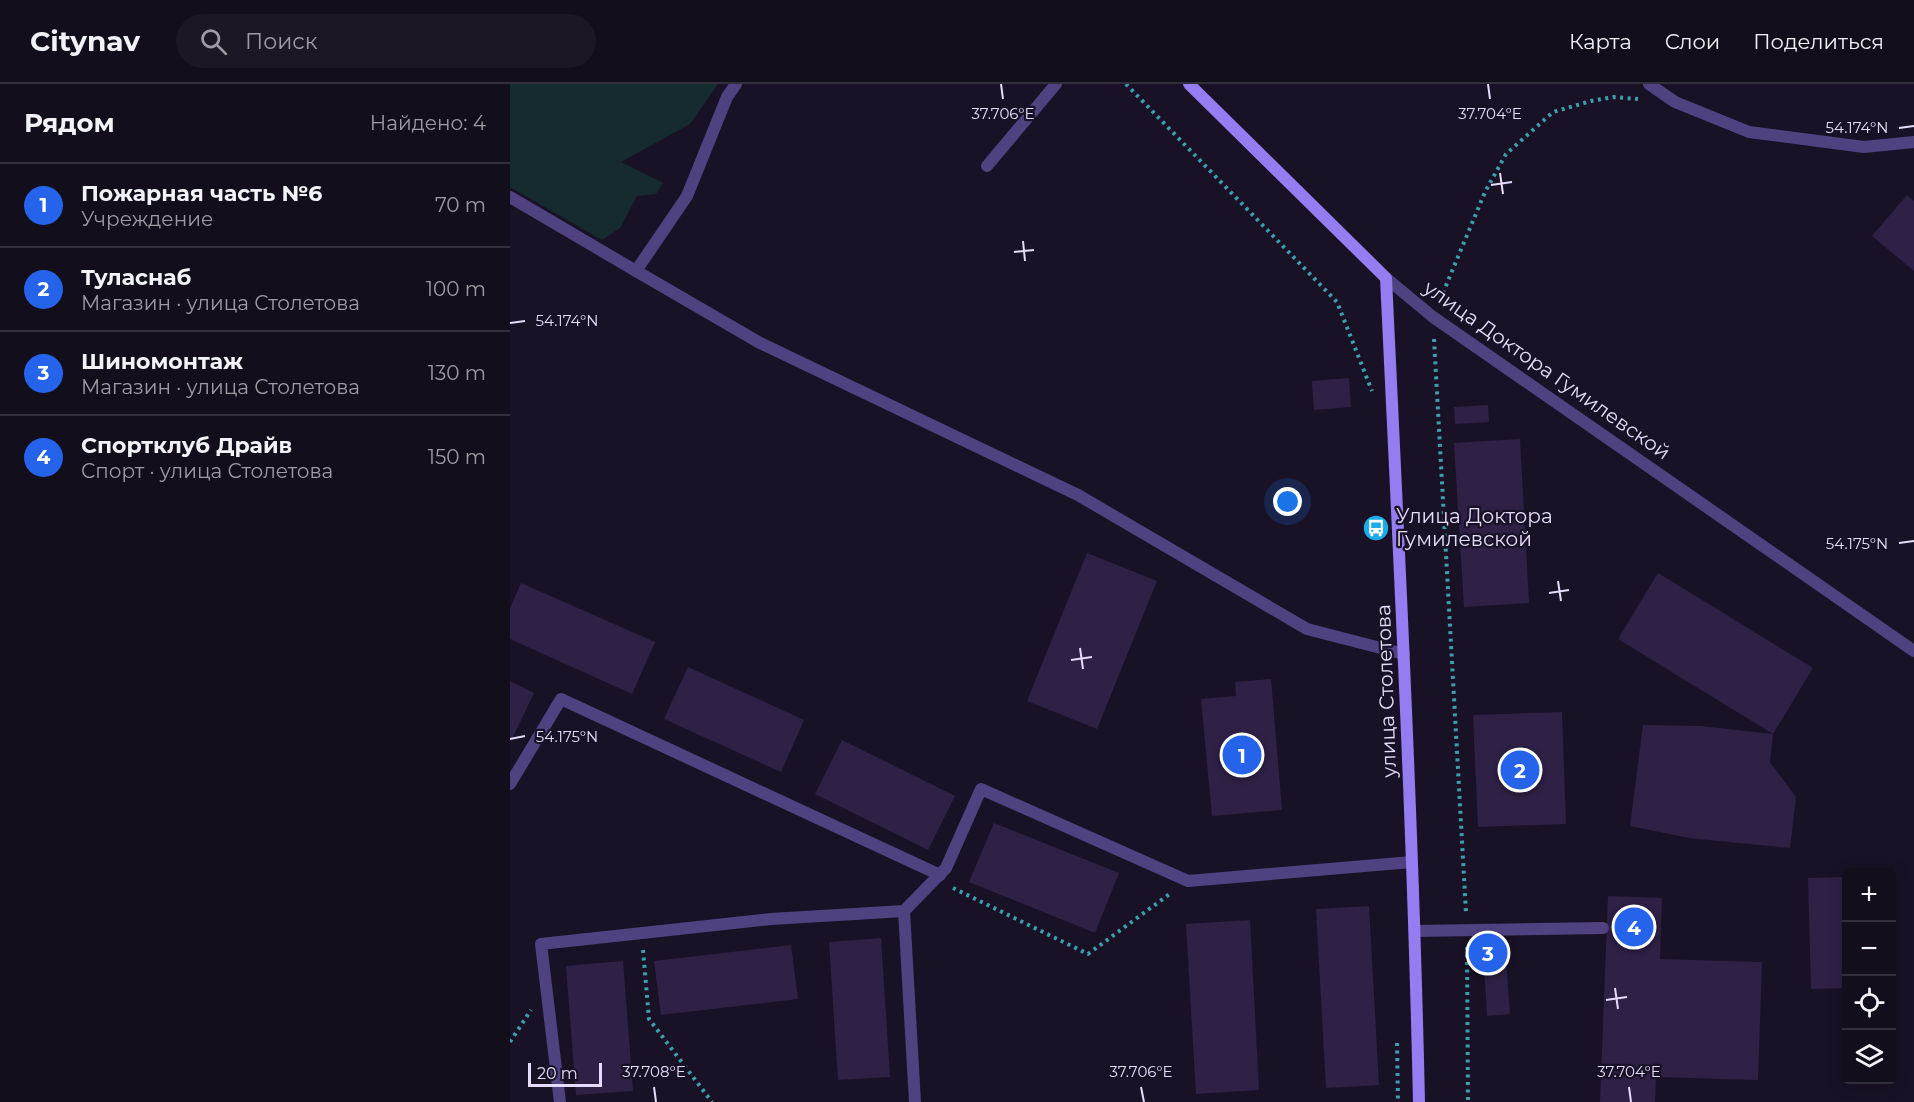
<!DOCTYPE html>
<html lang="ru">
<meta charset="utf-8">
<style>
body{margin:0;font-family:Montserrat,sans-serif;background:#1c1725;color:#f1f3f6}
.controls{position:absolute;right:18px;bottom:18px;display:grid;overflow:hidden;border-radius:6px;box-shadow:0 3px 15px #0003}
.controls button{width:54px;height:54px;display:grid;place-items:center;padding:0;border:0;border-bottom:2px solid #322e3b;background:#130e1c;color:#f1f3f6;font:30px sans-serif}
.scale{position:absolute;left:18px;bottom:15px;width:74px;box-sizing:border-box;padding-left:6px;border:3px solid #e5dbfb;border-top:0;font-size:16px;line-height:21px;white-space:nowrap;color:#e5dbfb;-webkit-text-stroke:4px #191226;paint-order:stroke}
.you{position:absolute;left:778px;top:418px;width:21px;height:21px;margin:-15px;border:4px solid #fff;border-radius:50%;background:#1a73e8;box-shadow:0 0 0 9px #1a73e833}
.badge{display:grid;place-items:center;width:39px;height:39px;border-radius:50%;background:#2563eb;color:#fff;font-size:20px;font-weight:700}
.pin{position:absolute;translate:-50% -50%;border:3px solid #fff;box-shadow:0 2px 6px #0006}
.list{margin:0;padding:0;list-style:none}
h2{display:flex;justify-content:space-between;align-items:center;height:78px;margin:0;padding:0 24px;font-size:26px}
h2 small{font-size:20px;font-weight:400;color:#9d9ca3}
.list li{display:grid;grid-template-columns:39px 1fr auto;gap:18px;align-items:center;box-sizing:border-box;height:84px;padding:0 24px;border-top:2px solid #322e3b}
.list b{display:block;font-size:22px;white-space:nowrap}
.list p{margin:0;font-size:20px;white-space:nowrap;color:#9d9ca3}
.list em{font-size:20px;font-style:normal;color:#9d9ca3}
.icon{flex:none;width:33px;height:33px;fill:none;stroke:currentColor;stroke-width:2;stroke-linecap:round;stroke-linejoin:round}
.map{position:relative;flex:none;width:1404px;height:1018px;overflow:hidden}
header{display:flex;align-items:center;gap:36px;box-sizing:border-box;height:84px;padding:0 30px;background:#130e1c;border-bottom:2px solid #322e3b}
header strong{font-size:28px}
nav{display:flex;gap:33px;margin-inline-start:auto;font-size:21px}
.search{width:420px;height:54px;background:#1c1725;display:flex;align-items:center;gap:15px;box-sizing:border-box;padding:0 21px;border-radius:33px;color:#9d9ca3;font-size:22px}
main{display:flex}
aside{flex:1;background:#130e1c}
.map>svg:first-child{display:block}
.green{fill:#162b2f}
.building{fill:#2f2045}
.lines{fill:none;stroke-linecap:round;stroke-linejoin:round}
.path{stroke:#3d9ead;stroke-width:4;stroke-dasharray:3 4.5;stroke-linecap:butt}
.lane{stroke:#504280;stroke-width:12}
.street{stroke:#504280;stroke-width:12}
.secondary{stroke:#957cf1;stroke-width:12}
.ticks{fill:none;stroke:#e5dbfb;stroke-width:2}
.labels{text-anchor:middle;stroke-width:4.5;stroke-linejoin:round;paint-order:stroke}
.street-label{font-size:20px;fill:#e5dbfb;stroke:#191226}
.poi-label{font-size:20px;fill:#e5dbfb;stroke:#191226;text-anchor:start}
.ticks-label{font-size:15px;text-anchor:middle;fill:#e5dbfb;stroke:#191226;stroke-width:4.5;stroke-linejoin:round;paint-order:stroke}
</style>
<header>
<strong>Citynav</strong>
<div class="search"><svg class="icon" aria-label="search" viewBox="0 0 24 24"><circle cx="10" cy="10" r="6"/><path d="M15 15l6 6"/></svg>Поиск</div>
<nav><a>Карта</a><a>Слои</a><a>Поделиться</a></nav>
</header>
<main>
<aside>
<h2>Рядом<small>Найдено: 4</small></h2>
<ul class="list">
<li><span class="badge">1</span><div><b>Пожарная часть №6</b><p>Учреждение</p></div><em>70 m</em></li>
<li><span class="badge">2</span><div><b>Туласнаб</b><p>Магазин · улица Столетова</p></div><em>100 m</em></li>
<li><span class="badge">3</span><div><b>Шиномонтаж</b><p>Магазин · улица Столетова</p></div><em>130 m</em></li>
<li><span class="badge">4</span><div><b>Спортклуб Драйв</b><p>Спорт · улица Столетова</p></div><em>150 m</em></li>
</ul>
</aside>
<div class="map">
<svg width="1404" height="1018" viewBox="0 0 1404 1018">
<rect width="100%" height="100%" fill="#191226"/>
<path class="green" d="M 0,0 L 208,0 L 180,40 L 111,78 L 153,99 L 146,110 L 127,112 L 110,144 L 92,156 L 0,103 Z"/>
<g class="building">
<path d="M 1397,111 L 1404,117 L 1404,187 L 1362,152 Z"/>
<path d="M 839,294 L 841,323 L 804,326 L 802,297 Z"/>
<path d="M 978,321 L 979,338 L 945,340 L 944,323 Z"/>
<path d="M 1010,355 L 1019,519 L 954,523 L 944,359 Z"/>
<path d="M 577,469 L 647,497 L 587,645 L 517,617 Z"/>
<path d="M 1148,489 L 1303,584 L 1263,650 L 1260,678 L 1286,713 L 1280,764 L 1179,754 L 1120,742 L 1133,641 L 1191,642 L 1263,650 L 1108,555 Z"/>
<path d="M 11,499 L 145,558 L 122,610 L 0,555 L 0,524 Z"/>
<path d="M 178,583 L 294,636 L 271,688 L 154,635 Z"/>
<path d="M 761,595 L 772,726 L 702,732 L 691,615 L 726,612 L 725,598 Z"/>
<path d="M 0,597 L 24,609 L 0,659 Z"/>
<path d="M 1052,628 L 1056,740 L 968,743 L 963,631 Z"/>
<path d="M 332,656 L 445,712 L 418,766 L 305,710 Z"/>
<path d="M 484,739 L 609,789 L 585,849 L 459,798 Z"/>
<path d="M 1336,793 L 1336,904 L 1301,905 L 1298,794 Z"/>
<path d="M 1098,812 L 1152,814 L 1150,875 L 1252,878 L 1248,996 L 1146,993 L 1145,1018 L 1090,1018 Z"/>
<path d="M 859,822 L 869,1001 L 816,1004 L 806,825 Z"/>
<path d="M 740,836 L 749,1006 L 686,1010 L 676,840 Z"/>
<path d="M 371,854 L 380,993 L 328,996 L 319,858 Z"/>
<path d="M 281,861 L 288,915 L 151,931 L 144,877 Z"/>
<path d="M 995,863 L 1000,930 L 977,932 L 973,865 Z"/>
<path d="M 113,877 L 123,1007 L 66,1011 L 56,882 Z"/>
</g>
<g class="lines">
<g class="path">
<path d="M 616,0 L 827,218 L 862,307"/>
<path d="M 930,216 L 975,108 L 996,70 L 1043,28 L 1081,17 L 1104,13 L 1128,15"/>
<path d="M 924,255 L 956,829"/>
<path d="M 443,804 L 578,870 L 661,809"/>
<path d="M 957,863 L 958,1018"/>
<path d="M 133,866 L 139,935 L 202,1018"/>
<path d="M 0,958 L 21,926"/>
<path d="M 887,959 L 888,1018"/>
</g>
<g class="lane">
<path d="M 1139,0 L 1165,18 L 1239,48 L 1354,63 L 1404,58"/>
<path d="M 477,82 L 546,0"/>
<path d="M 126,187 L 250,259 L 568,411 L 797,545 L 894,570"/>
<path d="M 905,847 L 1093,844"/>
</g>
<g class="street">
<path d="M 0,113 L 126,187 L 177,112 L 217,13 L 226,0"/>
<path d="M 876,194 L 923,233 L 1404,567"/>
<path d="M 0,700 L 51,615 L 430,791"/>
<path d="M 394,827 L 405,1018"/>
<path d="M 50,1018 L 31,860 L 261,835 L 394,827 L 436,784 L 471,705 L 678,797 L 902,778"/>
</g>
<path class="secondary" d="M 679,0 L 876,194 C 889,468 903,743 909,1018"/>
</g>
<path class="ticks" d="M 491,0 L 493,15M 978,0 L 980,15M 1389,44 L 1404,42M 990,89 L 993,110M 981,101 L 1002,98M 513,157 L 515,177M 504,168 L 524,166M 0,239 L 15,237M 1389,459 L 1404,457M 1048,497 L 1051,517M 1039,509 L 1059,506M 570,564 L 573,585M 561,576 L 582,573M 0,655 L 15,652M 1105,904 L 1108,925M 1096,916 L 1117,913M 144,1003 L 146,1018M 631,1003 L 634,1018M 1119,1003 L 1121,1018"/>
<defs>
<symbol id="bus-disc" viewBox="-11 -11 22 22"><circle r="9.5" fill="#1babe7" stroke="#191226"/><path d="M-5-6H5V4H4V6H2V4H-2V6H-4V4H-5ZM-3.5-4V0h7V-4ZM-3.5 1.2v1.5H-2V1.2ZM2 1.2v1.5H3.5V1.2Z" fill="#fff"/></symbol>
</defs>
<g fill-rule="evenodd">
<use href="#bus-disc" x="851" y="429" width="30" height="30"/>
</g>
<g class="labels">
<g class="street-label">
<text transform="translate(1037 286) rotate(35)" y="7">улица Доктора Гумилевской</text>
<text transform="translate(876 607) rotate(-92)" y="7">улица Столетова</text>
</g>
<g class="poi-label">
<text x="886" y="439">Улица Доктора<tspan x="886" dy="23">Гумилевской</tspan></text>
</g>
</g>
<g class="ticks-label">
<text x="493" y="35">37.706°E</text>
<text x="980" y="35">37.704°E</text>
<text x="1347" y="49">54.174°N</text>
<text x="57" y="242">54.174°N</text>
<text x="1347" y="465">54.175°N</text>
<text x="57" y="658">54.175°N</text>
<text x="144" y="993">37.708°E</text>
<text x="631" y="993">37.706°E</text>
<text x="1119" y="993">37.704°E</text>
</g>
</svg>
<div class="controls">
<button>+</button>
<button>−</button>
<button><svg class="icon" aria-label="locate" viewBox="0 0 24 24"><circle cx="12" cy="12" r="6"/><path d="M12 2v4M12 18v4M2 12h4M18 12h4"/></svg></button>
<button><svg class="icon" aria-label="layers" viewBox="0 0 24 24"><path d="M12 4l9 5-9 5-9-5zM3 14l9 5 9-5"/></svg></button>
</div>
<div class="scale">20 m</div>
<div class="you"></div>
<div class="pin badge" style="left:732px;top:671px">1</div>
<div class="pin badge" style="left:1010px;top:686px">2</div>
<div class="pin badge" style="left:978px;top:869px">3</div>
<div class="pin badge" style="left:1124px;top:843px">4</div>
</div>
</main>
